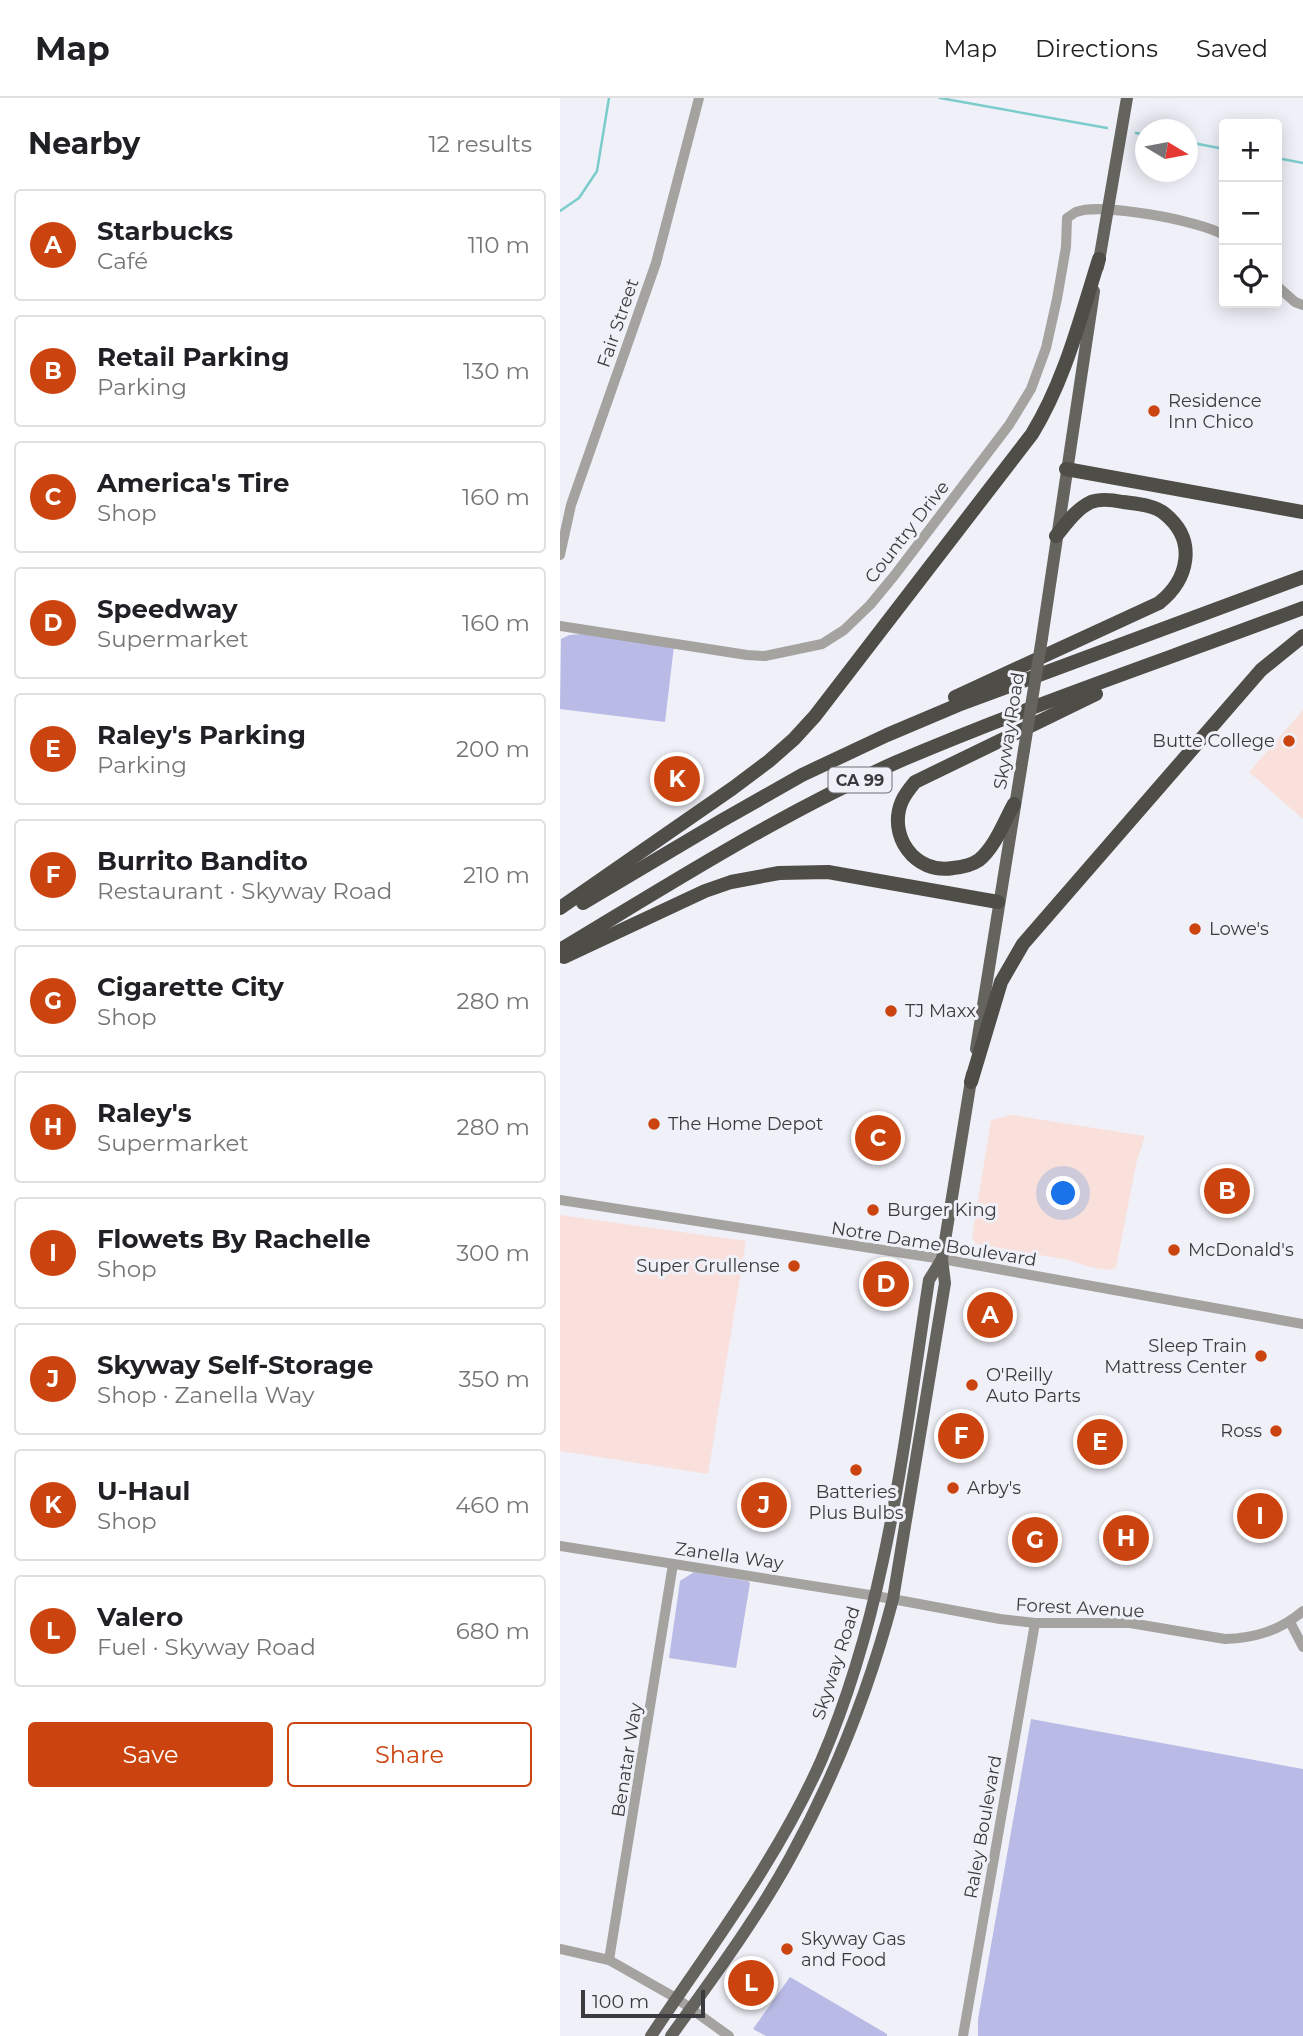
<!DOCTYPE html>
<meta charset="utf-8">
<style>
body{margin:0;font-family:Montserrat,sans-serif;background:#f2f2f2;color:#202124}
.controls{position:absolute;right:21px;top:21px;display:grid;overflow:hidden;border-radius:7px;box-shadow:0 4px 18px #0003}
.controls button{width:63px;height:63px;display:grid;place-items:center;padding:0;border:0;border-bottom:2px solid #e0e0e0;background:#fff;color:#202124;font:35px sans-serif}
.compass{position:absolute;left:575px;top:21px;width:63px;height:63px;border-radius:50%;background:#fff;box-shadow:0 4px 18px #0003;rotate:100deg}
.scale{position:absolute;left:21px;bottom:18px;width:124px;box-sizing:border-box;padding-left:7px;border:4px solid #3b3b3f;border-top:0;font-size:19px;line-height:24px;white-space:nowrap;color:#3b3b3f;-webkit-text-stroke:5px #eff0f8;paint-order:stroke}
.you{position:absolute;left:504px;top:1096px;width:24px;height:24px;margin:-18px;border:5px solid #fff;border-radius:50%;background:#1a73e8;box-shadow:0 0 0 10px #1a73e833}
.badge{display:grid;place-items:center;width:46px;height:46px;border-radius:50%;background:#cb440f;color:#fff;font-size:23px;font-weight:700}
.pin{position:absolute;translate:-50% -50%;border:4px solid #fff;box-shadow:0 2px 7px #0006}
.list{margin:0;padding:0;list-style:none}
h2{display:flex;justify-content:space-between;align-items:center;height:91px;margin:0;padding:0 28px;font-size:30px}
h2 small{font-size:23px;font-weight:400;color:#757577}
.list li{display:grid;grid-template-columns:46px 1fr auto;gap:21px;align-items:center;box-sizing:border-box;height:112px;margin:0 14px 14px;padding:0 14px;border:2px solid #e0e0e0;border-radius:7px}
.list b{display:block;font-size:26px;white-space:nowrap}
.list p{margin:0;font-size:23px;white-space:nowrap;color:#757577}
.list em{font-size:23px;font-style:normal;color:#757577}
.actions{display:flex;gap:14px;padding:21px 28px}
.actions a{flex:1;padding:16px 0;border:2px solid #cb440f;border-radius:7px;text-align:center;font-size:24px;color:#cb440f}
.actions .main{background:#cb440f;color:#fff}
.icon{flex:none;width:38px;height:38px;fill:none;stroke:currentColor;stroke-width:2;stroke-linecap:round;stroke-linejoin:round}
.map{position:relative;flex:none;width:743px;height:1938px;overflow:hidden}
header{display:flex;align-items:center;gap:42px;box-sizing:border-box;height:98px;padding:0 35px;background:#fff;border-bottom:2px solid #e0e0e0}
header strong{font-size:33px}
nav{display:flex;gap:38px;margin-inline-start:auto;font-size:24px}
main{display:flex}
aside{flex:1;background:#fff}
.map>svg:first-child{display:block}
.industrial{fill:#fae0dd}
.education{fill:#fae0da}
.green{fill:#b9bbe6}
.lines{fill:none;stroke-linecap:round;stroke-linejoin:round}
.stream{stroke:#7dcccc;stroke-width:2.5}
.minor{stroke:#a4a3a0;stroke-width:10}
.major{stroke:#65635e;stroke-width:12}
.highway{stroke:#4f4d47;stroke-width:14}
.major-bridge{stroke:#65635e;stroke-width:12}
.poi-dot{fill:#cb440f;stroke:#eff0f8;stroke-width:2.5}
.labels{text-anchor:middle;stroke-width:6;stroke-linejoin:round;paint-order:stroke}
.shield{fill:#eff0f8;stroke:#717176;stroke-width:2}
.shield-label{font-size:16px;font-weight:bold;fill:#3b3b3f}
.street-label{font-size:18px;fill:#3b3b3f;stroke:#eff0f8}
.poi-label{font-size:18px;fill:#3b3b3f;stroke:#eff0f8;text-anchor:start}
</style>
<header>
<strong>Map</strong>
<nav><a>Map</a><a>Directions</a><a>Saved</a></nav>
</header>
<main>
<aside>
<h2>Nearby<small>12 results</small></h2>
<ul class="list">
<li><span class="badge">A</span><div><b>Starbucks</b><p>Café</p></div><em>110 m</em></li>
<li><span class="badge">B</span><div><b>Retail Parking</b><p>Parking</p></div><em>130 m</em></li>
<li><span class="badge">C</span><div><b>America's Tire</b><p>Shop</p></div><em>160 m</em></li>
<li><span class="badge">D</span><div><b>Speedway</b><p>Supermarket</p></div><em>160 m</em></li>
<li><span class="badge">E</span><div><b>Raley's Parking</b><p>Parking</p></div><em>200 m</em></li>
<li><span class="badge">F</span><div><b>Burrito Bandito</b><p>Restaurant · Skyway Road</p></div><em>210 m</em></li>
<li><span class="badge">G</span><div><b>Cigarette City</b><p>Shop</p></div><em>280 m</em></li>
<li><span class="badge">H</span><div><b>Raley's</b><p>Supermarket</p></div><em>280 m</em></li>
<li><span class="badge">I</span><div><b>Flowets By Rachelle</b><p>Shop</p></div><em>300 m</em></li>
<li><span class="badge">J</span><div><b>Skyway Self-Storage</b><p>Shop · Zanella Way</p></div><em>350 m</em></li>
<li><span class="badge">K</span><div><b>U-Haul</b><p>Shop</p></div><em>460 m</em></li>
<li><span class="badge">L</span><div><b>Valero</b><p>Fuel · Skyway Road</p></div><em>680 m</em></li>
</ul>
<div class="actions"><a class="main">Save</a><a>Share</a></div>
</aside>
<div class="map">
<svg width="743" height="1938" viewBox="0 0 743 1938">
<rect width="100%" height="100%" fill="#eff0f8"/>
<path class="industrial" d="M 0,1117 L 186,1143 L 148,1376 L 0,1353 Z"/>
<g class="education">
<path d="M 743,612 L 743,721 L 689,674 Z"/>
<path d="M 452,1017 L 585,1038 L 576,1066 L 556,1170 L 549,1172 L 530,1169 L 509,1162 L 416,1146 L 412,1139 L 431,1022 Z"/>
</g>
<g class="green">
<path d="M 21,536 L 114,548 L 105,624 L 0,611 L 1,541 L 9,537 Z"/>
<path d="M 134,1474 L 188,1483 L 190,1485 L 176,1570 L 109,1560 L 120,1483 Z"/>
<path d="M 471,1621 L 743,1671 L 743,1938 L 418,1938 L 418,1921 Z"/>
<path d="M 230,1879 L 327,1936 L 327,1938 L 206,1938 L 193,1931 Z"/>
</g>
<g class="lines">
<g class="stream">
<path d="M 380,0 L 547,30"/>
<path d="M 576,35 L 586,37"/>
<path d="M 628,44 L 664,51"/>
<path d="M 717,60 L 743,65"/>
<path d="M 0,113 L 19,100 L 37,73 L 49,0"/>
</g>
<g class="minor">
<path d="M 717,188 L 735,204 L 743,207"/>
<path d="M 0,457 L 11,407 L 96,165 L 139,0"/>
<path d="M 0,528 L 187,557 L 205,558 L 262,546 L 284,532 L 310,507 L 334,478 L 449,327 L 471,291 L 486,250 L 497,201 L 506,149 L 507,120 C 509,119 514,115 516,114 C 541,104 641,123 664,137"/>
<path d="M 0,1102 L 382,1161 L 743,1226"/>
<path d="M 0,1448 L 316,1498 L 440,1521 L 475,1525 L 570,1525 L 665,1541 C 695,1540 719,1533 743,1513"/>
<path d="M 730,1524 L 743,1549"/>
<path d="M 0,1851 L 49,1862 L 116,1900 L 169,1938"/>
<path d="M 49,1862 L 113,1466"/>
<path d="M 403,1938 L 475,1525"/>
</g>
<g class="major">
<path d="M 538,169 L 567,0"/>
<path d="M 482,540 L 534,193"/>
<path d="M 416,951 L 464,652"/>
<path d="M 91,1938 C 151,1848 217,1762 261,1663 C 327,1511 344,1344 369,1182 L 382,1161"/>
<path d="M 111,1938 C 152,1881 196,1822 230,1760 C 275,1678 309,1592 333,1501 L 385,1185 L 382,1161 L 412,976"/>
</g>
<g class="highway">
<path d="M 506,371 L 743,414"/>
<path d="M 395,599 L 599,505 C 628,482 638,443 605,416 C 594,407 577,406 563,404 C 553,402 541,400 531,404 C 516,411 506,426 496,438"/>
<path d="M 454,706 C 444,724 435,749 419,762 C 412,767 402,769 393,770 C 355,777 327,737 342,703 C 345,696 350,690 355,684 L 536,596"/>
<path d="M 23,805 L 161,723 L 242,677 L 327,637 L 398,607 L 743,479"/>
<path d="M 0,810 L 173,690 L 209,663 L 234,641 L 255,618 L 472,336 C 505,282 520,221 539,161"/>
<path d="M 0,852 C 110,786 219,716 337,664 C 470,607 608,561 743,510"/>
<path d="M 4,859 L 145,793 L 171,784 L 219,775 L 268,774 L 438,804"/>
<path d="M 411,984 L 441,884 L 463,846 L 701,572 L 743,538"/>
</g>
<path class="major-bridge" d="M 464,652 L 482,540"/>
</g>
<g class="poi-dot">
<circle cx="594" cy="313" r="7"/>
<circle cx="729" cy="643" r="7"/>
<circle cx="635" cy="831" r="7"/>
<circle cx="331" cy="913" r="7"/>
<circle cx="94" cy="1026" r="7"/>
<circle cx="313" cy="1112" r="7"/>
<circle cx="614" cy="1152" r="7"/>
<circle cx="234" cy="1168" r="7"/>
<circle cx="701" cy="1258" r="7"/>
<circle cx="412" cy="1287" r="7"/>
<circle cx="716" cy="1333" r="7"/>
<circle cx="296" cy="1372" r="7"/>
<circle cx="393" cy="1390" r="7"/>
<circle cx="227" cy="1851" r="7"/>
</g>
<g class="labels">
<rect class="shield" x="268.5" y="669.5" width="63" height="25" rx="5"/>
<g class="shield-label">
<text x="300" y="688">CA 99</text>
</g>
<g class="street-label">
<text transform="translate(58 225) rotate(-71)" y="6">Fair Street</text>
<text transform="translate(347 434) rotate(-52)" y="6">Country Drive</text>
<text transform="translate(449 633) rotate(-81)" y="6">Skyway Road</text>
<text transform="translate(374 1146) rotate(9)" y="6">Notre Dame Boulevard</text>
<text transform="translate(169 1458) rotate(8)" y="6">Zanella Way</text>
<text transform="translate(520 1510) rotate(3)" y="6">Forest Avenue</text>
<text transform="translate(276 1565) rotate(-72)" y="6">Skyway Road</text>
<text transform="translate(67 1662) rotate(-81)" y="6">Benatar Way</text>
<text transform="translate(423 1729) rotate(-80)" y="6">Raley Boulevard</text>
</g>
<g class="poi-label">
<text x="608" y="309">Residence<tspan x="608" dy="21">Inn Chico</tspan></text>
<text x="715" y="649" text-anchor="end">Butte College</text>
<text x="649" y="837">Lowe's</text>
<text x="345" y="919">TJ Maxx</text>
<text x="108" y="1032">The Home Depot</text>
<text x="327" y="1118">Burger King</text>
<text x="628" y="1158">McDonald's</text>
<text x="220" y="1174" text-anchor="end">Super Grullense</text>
<text x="687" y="1254" text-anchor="end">Sleep Train<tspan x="687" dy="21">Mattress Center</tspan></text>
<text x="426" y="1283">O'Reilly<tspan x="426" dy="21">Auto Parts</tspan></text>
<text x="702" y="1339" text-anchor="end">Ross</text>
<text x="407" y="1396">Arby's</text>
<text x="296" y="1400" text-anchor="middle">Batteries<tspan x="296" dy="21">Plus Bulbs</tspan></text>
<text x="241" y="1847">Skyway Gas<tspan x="241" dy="21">and Food</tspan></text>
</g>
</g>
</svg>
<div class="controls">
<button>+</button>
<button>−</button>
<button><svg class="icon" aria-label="locate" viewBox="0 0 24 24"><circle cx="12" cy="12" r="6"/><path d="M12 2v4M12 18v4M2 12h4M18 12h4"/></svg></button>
</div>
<svg class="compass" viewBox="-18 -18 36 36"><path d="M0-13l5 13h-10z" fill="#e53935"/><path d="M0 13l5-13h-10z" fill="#757577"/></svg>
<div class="scale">100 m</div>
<div class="you"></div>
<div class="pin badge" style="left:430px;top:1217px">A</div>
<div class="pin badge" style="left:667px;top:1093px">B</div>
<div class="pin badge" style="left:318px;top:1040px">C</div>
<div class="pin badge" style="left:326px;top:1186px">D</div>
<div class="pin badge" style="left:540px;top:1344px">E</div>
<div class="pin badge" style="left:401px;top:1338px">F</div>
<div class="pin badge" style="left:475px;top:1442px">G</div>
<div class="pin badge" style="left:566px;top:1440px">H</div>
<div class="pin badge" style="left:700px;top:1418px">I</div>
<div class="pin badge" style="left:204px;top:1407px">J</div>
<div class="pin badge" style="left:117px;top:681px">K</div>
<div class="pin badge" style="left:191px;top:1885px">L</div>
</div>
</main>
